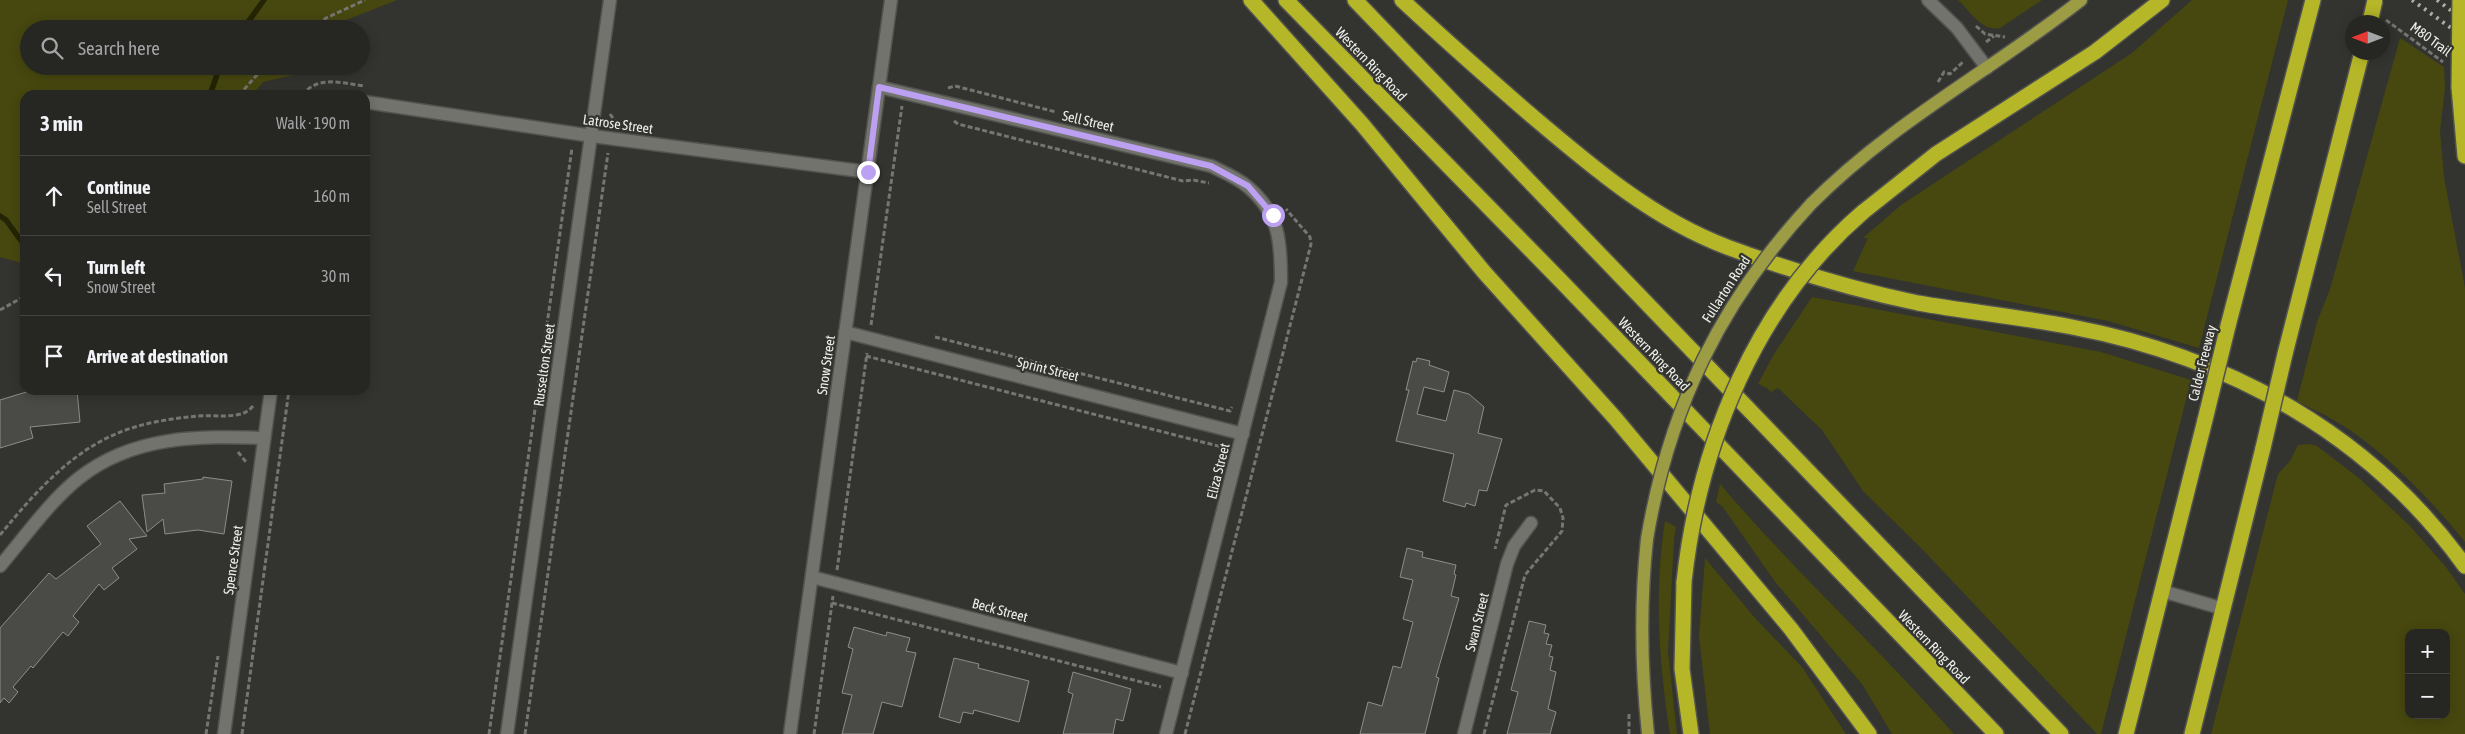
<!DOCTYPE html>
<meta charset="utf-8">
<style>
body{margin:0;font-family:"Asap Condensed",sans-serif;background:#323230;color:#f1f3f6}
.controls{position:absolute;right:15px;bottom:15px;display:grid;overflow:hidden;border-radius:10px;box-shadow:0 2px 12px #0003}
.controls button{width:45px;height:45px;display:grid;place-items:center;padding:0;border:0;border-bottom:1px solid #424341;background:#262623;color:#f1f3f6;font:25px sans-serif}
.compass{position:absolute;left:2345px;top:15px;width:45px;height:45px;border-radius:50%;background:#262623;box-shadow:0 2px 12px #0003;rotate:270deg}
.stop{position:absolute;width:15px;height:15px;margin:-11px;border:4px solid #bca0f2;border-radius:50%;background:#fff}
.stop.end{background:#bca0f2;border-color:#fff;box-shadow:0 1px 5px #0008}
.list{margin:0;padding:0;list-style:none}
h2{display:flex;justify-content:space-between;align-items:center;height:65px;margin:0;padding:0 20px;font-size:21px}
h2 small{font-size:16px;font-weight:400;color:#a4a5a6}
.list li{display:grid;grid-template-columns:32px 1fr auto;gap:15px;align-items:center;box-sizing:border-box;height:80px;padding:0 20px;border-top:1px solid #424341}
.list b{display:block;font-size:19px;white-space:nowrap}
.list p{margin:0;font-size:16px;white-space:nowrap;color:#a4a5a6}
.list em{font-size:16px;font-style:normal;color:#a4a5a6}
.icon{flex:none;width:28px;height:28px;fill:none;stroke:currentColor;stroke-width:2;stroke-linecap:round;stroke-linejoin:round}
.map{position:relative;flex:none;width:2465px;height:734px;overflow:hidden}
.search{position:absolute;background:#262623;box-shadow:0 2px 12px #0003;left:20px;top:20px;width:350px;height:55px;display:flex;align-items:center;gap:12px;box-sizing:border-box;padding:0 18px;border-radius:28px;color:#a4a5a6;font-size:19px}
.panel{position:absolute;background:#262623;box-shadow:0 2px 12px #0003;left:20px;top:90px;width:350px;height:305px;border-radius:15px}
.map>svg:first-child{display:block}
.green{fill:#47480f;fill-rule:evenodd}
.lines{fill:none;stroke-linecap:round;stroke-linejoin:round}
.stream{stroke:#242504;stroke-width:5.5}
.building{fill:#4a4b46;stroke:#8d8e89}
.minor-casing{stroke:#52524e;stroke-width:15}
.major-casing{stroke:#52524e;stroke-width:15}
.highway-casing{stroke:#52524e;stroke-width:18}
.path{stroke:#757572;stroke-width:3;stroke-dasharray:5 2.5;stroke-linecap:butt}
.minor{stroke:#73736e;stroke-width:12}
.major{stroke:#9b9c44;stroke-width:12}
.highway{stroke:#b5b728;stroke-width:15}
.rail{stroke:#acaca8;stroke-width:4;stroke-dasharray:2.5 5;stroke-linecap:butt}
.major-bridge-casing{stroke:#52524e;stroke-width:15;stroke-linecap:butt}
.highway-bridge-casing{stroke:#52524e;stroke-width:18;stroke-linecap:butt}
.major-bridge{stroke:#9b9c44;stroke-width:12}
.highway-bridge{stroke:#b5b728;stroke-width:15}
.route{stroke:#bca0f2;stroke-width:6}
.labels{text-anchor:middle;stroke-width:4.5;stroke-linejoin:round;paint-order:stroke}
.street-label{font-size:14px;fill:#eeeeeb;stroke:#33332f}
</style>
<div class="map">
<svg width="2465" height="734" viewBox="0 0 2465 734">
<rect width="100%" height="100%" fill="#33332f"/>
<g class="green">
<path d="M 0,0 L 397,0 L 341,22 L 341,29 L 29,29 L 29,66 L 333,66 L 263,82 L 252,95 L 25,95 L 25,264 L 0,257 Z"/>
<path d="M 1958,0 L 2042,0 L 2000,28 C 1982,32 1970,11 1958,0 Z"/>
<path d="M 2192,0 L 2288,0 L 2199,348 L 2108,321 L 1853,271 L 1868,238 L 1863,238 L 1901,205 L 2132,53 Z"/>
<path d="M 2400,38 L 2444,67 L 2445,88 L 2440,131 L 2444,177 L 2465,288 L 2465,542 C 2432,501 2383,449 2337,422 C 2324,414 2310,408 2297,401 L 2317,322 L 2330,289 Z"/>
<path d="M 1812,297 L 2101,352 L 2191,380 L 2101,734 L 2097,734 L 1923,550 L 1863,491 L 1822,430 L 1778,388 L 1771,392 L 1767,388 L 1758,384 L 1774,354 Z"/>
<path d="M 2310,444 L 2317,446 L 2360,479 L 2410,526 L 2446,567 L 2465,594 L 2465,734 L 2211,734 L 2278,474 L 2290,461 L 2298,445 ZM 2409,633 L 2446,633 L 2446,715 L 2409,715 Z"/>
<path d="M 1720,484 C 1794,571 1879,648 1954,734 L 1892,734 L 1862,684 L 1776,583 L 1722,506 L 1716,502 Z"/>
<path d="M 1665,521 L 1676,527 L 1674,539 L 1668,652 L 1677,734 L 1670,734 C 1659,663 1654,592 1665,521 Z"/>
<path d="M 1705,558 L 1755,618 L 1802,667 L 1846,734 L 1710,734 L 1699,636 Z"/>
</g>
<g class="lines">
<g class="stream">
<path d="M 243,29 L 264,0"/>
<path d="M 210,95 L 220,66"/>
<path d="M 0,216 L 6,220 L 22,242 L 25,243"/>
</g>
</g>
<g class="building">
<path d="M 1417,358 L 1430,361 L 1429,365 L 1449,372 L 1444,392 L 1424,387 L 1417,414 L 1446,421 L 1454,390 L 1469,394 L 1484,407 L 1478,433 L 1502,439 L 1487,491 L 1479,490 L 1475,506 L 1466,503 L 1465,507 L 1443,501 L 1454,454 L 1396,441 L 1409,390 L 1406,390 L 1413,361 L 1416,362 Z"/>
<path d="M 33,390 L 77,390 L 80,422 L 30,427 L 33,438 L 0,448 L 0,400 Z"/>
<path d="M 203,477 L 232,481 L 224,534 L 198,530 L 165,534 L 163,519 L 147,532 L 142,495 L 165,493 L 164,484 L 203,479 Z"/>
<path d="M 120,501 L 147,536 L 129,539 L 137,549 L 112,568 L 119,578 L 104,590 L 99,584 L 73,616 L 79,622 L 68,636 L 63,632 L 33,668 L 31,666 L 13,687 L 18,692 L 9,703 L 4,698 L 0,703 L 0,628 L 49,573 L 56,579 L 101,544 L 87,526 Z"/>
<path d="M 1407,548 L 1423,552 L 1422,557 L 1456,565 L 1454,574 L 1456,575 L 1451,596 L 1459,598 L 1436,677 L 1439,678 L 1425,734 L 1360,734 L 1368,702 L 1382,706 L 1393,666 L 1401,668 L 1413,622 L 1403,619 L 1413,580 L 1400,577 Z"/>
<path d="M 1529,621 L 1546,625 L 1544,633 L 1549,634 L 1546,644 L 1552,645 L 1549,656 L 1553,657 L 1550,670 L 1556,672 L 1548,709 L 1556,712 L 1550,734 L 1507,734 L 1518,692 L 1511,690 Z"/>
<path d="M 854,627 L 886,636 L 887,632 L 910,638 L 906,651 L 916,653 L 902,707 L 882,702 L 873,734 L 842,734 L 852,695 L 842,693 L 853,649 L 848,647 Z"/>
<path d="M 954,658 L 979,664 L 978,668 L 1029,681 L 1019,722 L 974,710 L 973,714 L 963,712 L 960,723 L 939,717 Z"/>
<path d="M 1073,672 L 1131,689 L 1123,721 L 1116,719 L 1113,734 L 1063,734 L 1073,694 L 1068,692 Z"/>
</g>
<g class="lines">
<defs>
<g id="minor">
<path d="M 1928,0 L 1957,28 L 1987,68"/>
<path d="M 879,87 L 1211,166 C 1223,172 1238,178 1248,187 C 1280,214 1281,243 1281,282 L 1166,734"/>
<path d="M 365,102 L 592,136 L 868,172"/>
<path d="M 845,332 L 1243,434"/>
<path d="M 0,566 C 24,538 50,501 79,478 C 134,435 199,436 264,438"/>
<path d="M 812,577 L 1182,673"/>
<path d="M 2162,591 L 2224,609"/>
<path d="M 224,734 L 271,390"/>
<path d="M 507,734 L 610,0"/>
<path d="M 790,734 L 891,0"/>
<path d="M 1464,734 L 1507,564 L 1514,546 L 1531,523"/>
</g>
<g id="major">
<path d="M 1811,204 C 1891,123 1992,70 2081,0"/>
<path d="M 1647,539 C 1640,604 1641,668 1648,734"/>
</g>
<g id="highway">
<path d="M 1251,0 L 1362,124 L 1484,272 L 1615,418 L 1791,629 L 1869,734"/>
<path d="M 1286,0 L 1562,282 L 1996,734"/>
<path d="M 1355,0 L 2061,734"/>
<path d="M 1402,0 C 1445,40 1488,78 1532,116 C 1592,167 1653,219 1727,247 C 1789,270 1854,290 1918,303 C 1969,312 2021,317 2072,327 C 2229,357 2370,434 2465,566"/>
<path d="M 2459,87 L 2465,156"/>
<path d="M 1863,212 L 1936,154 L 2095,52 L 2162,0"/>
<path d="M 2228,326 L 2313,0"/>
<path d="M 2285,354 L 2362,52"/>
<path d="M 1684,582 L 1682,669 L 1691,734"/>
<path d="M 2126,734 L 2205,420"/>
<path d="M 2192,734 L 2263,448"/>
</g>
</defs>
<use href="#minor" class="minor-casing"/>
<use href="#major" class="major-casing"/>
<use href="#highway" class="highway-casing"/>
<g class="path">
<path d="M 2386,20 L 2443,62"/>
<path d="M 1976,26 L 1985,34 L 2005,37"/>
<path d="M 312,29 L 326,18 L 365,0"/>
<path d="M 1986,42 L 1994,36"/>
<path d="M 1938,82 L 1944,72 L 1950,74 L 1964,61"/>
<path d="M 948,88 L 955,86 L 1056,112"/>
<path d="M 239,95 L 265,66"/>
<path d="M 302,95 C 318,75 342,83 364,86"/>
<path d="M 610,114 L 615,121 L 620,123"/>
<path d="M 954,121 L 958,124 L 1183,181 L 1193,180 L 1209,183"/>
<path d="M 0,310 L 25,296"/>
<path d="M 871,325 L 902,106"/>
<path d="M 935,337 L 1230,411 L 1232,407"/>
<path d="M 866,356 L 1222,447 L 1223,444"/>
<path d="M 238,452 L 246,462"/>
<path d="M 0,535 C 37,490 77,444 135,427 C 155,421 177,418 198,416 C 211,415 224,417 236,415 C 243,414 248,412 253,406"/>
<path d="M 837,570 L 867,353"/>
<path d="M 832,603 L 1161,687"/>
<path d="M 206,734 L 218,656"/>
<path d="M 242,734 L 289,390"/>
<path d="M 489,734 L 572,148"/>
<path d="M 525,734 L 608,153"/>
<path d="M 814,734 L 833,596"/>
<path d="M 1185,734 L 1311,244 L 1310,237 L 1286,209"/>
<path d="M 1484,734 L 1525,575 L 1562,531 L 1563,518 L 1560,508 L 1544,491 L 1535,490 L 1506,505 L 1495,549"/>
<path d="M 1629,734 L 1629,712"/>
</g>
<use href="#minor" class="minor"/>
<use href="#major" class="major"/>
<use href="#highway" class="highway"/>
<g class="rail">
<path d="M 2412,0 L 2465,38"/>
<path d="M 2437,0 L 2465,21"/>
</g>
<defs>
<path id="major-bridge" d="M 1647,539 C 1669,408 1721,301 1811,204"/>
<g id="highway-bridge">
<path d="M 2370,22 L 2375,0"/>
<path d="M 2459,87 L 2460,0"/>
<path d="M 2205,420 L 2228,326"/>
<path d="M 2263,448 L 2285,354"/>
<path d="M 1684,582 C 1699,444 1756,304 1863,212"/>
</g>
</defs>
<use href="#major-bridge" class="major-bridge-casing"/>
<use href="#highway-bridge" class="highway-bridge-casing"/>
<use href="#major-bridge" class="major-bridge"/>
<use href="#highway-bridge" class="highway-bridge"/>
</g>
<g class="lines">
<path class="route" d="M 868,172 L 879,87 L 1211,166 L 1248,186 L 1273,215"/>
</g>
<g class="labels">
<g class="street-label">
<text transform="translate(2431 39) rotate(36)" y="5">M80 Trail</text>
<text transform="translate(1371 64) rotate(46)" y="5">Western Ring Road</text>
<text transform="translate(1088 121) rotate(13)" y="5">Sell Street</text>
<text transform="translate(618 124) rotate(8)" y="5">Latrose Street</text>
<text transform="translate(1726 289) rotate(-57)" y="5">Fullarton Road</text>
<text transform="translate(1654 354) rotate(46)" y="5">Western Ring Road</text>
<text transform="translate(2202 363) rotate(-76)" y="5">Calder Freeway</text>
<text transform="translate(544 365) rotate(-82)" y="5">Russelton Street</text>
<text transform="translate(826 365) rotate(-82)" y="5">Snow Street</text>
<text transform="translate(1048 369) rotate(14)" y="5">Sprint Street</text>
<text transform="translate(1218 471) rotate(-76)" y="5">Eliza Street</text>
<text transform="translate(233 560) rotate(-82)" y="5">Spence Street</text>
<text transform="translate(1000 610) rotate(15)" y="5">Beck Street</text>
<text transform="translate(1477 622) rotate(-76)" y="5">Swan Street</text>
<text transform="translate(1934 647) rotate(46)" y="5">Western Ring Road</text>
</g>
</g>
</svg>
<div class="controls">
<button>+</button>
<button>−</button>
</div>
<svg class="compass" viewBox="-18 -18 36 36"><path d="M0-13l5 13h-10z" fill="#e53935"/><path d="M0 13l5-13h-10z" fill="#a4a5a6"/></svg>
<div class="stop" style="left:1273px;top:215px"></div>
<div class="stop end" style="left:868px;top:172px"></div>
<div class="search"><svg class="icon" aria-label="search" viewBox="0 0 24 24"><circle cx="10" cy="10" r="6"/><path d="M15 15l6 6"/></svg>Search here</div>
<section class="panel">
<h2>3 min<small>Walk · 190 m</small></h2>
<ul class="list">
<li><svg class="icon" aria-label="ahead" viewBox="0 0 24 24"><path d="M12 20V5M6 11l6-6 6 6"/></svg><div><b>Continue</b><p>Sell Street</p></div><em>160 m</em></li>
<li><svg class="icon" aria-label="left" viewBox="0 0 24 24"><path d="M17 20v-9H6M10 6l-5 5 5 5"/></svg><div><b>Turn left</b><p>Snow Street</p></div><em>30 m</em></li>
<li><svg class="icon" aria-label="arrive" viewBox="0 0 24 24"><path d="M6 21V4h12l-3 4 3 4H6"/></svg><div><b>Arrive at destination</b></div></li>
</ul>
</section>
</div>
